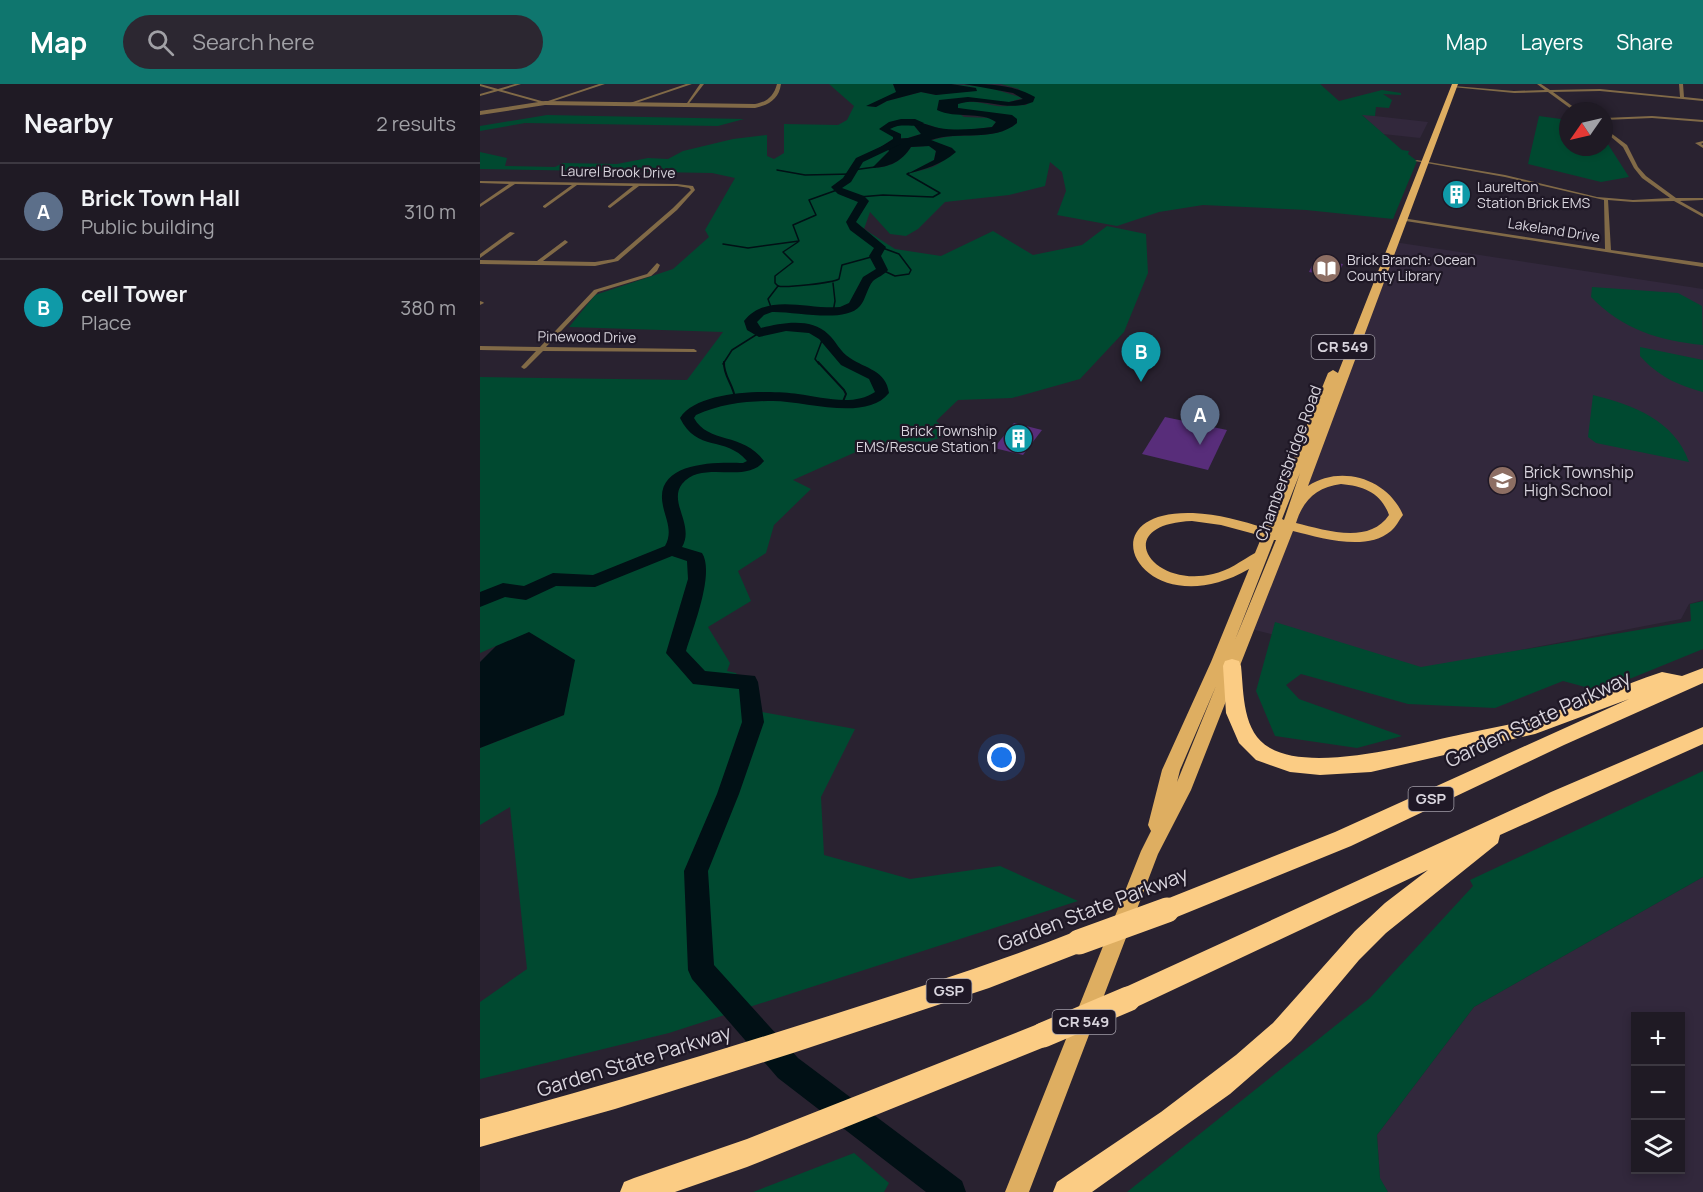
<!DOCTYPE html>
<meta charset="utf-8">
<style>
body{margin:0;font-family:Manrope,sans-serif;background:#2c2731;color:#f1f3f6}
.controls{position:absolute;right:18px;bottom:18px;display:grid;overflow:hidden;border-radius:0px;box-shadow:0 3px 9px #0003}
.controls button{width:54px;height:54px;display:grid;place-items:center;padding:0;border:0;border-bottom:2px solid #3c3841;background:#1f1a24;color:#f1f3f6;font:30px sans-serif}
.compass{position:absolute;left:1079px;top:18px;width:54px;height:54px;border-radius:50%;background:#1f1a24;box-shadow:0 3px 9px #0003;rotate:236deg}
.you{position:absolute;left:522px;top:674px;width:21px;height:21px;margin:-15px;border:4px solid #fff;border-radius:50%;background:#1a73e8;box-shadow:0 0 0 9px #1a73e833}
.badge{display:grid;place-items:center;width:39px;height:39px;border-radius:50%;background:#0f766e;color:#fff;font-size:20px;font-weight:700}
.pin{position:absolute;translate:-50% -50px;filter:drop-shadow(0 2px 3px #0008)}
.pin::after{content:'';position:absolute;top:32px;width:21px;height:18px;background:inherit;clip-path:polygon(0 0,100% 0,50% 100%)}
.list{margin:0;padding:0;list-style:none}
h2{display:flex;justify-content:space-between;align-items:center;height:78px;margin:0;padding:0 24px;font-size:26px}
h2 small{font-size:20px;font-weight:400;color:#a1a1a6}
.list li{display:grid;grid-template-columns:39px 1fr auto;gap:18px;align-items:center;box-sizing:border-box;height:96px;padding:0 24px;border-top:2px solid #3c3841}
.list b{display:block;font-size:22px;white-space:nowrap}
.list p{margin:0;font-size:20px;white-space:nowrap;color:#a1a1a6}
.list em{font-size:20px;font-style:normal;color:#a1a1a6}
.icon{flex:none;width:33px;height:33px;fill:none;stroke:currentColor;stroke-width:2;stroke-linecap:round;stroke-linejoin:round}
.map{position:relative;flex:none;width:1223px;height:1108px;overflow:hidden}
header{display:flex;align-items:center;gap:36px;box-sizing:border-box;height:84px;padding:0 30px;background:#0f766e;color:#fff}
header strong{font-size:28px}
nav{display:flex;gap:33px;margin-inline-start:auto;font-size:21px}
.search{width:420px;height:54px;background:#2c2731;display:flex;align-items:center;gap:15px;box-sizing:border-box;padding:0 21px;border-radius:33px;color:#a1a1a6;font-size:22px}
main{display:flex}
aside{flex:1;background:#1f1a24}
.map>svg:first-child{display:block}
.built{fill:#32283c;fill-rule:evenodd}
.green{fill:#004930}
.water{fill:#011015}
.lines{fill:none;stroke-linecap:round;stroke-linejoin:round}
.stream-far1{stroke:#011015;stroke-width:1.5}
.stream{stroke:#011015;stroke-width:2}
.river{fill:#011015;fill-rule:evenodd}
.building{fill:#582d7a}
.minor{fill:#816a47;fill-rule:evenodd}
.tertiary{fill:#816a47;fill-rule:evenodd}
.primary{fill:#deae61;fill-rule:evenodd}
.motorway{fill:#fbcc84;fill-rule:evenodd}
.motorway-bridge{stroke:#fbcc84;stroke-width:25}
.labels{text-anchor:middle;stroke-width:4.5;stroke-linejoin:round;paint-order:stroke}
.far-street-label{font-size:14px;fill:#d8d4dd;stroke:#1f1826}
.far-poi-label{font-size:14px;fill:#d8d4dd;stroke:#1f1826;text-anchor:start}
.shield{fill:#1f1826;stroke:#a09ca6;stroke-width:1.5}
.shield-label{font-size:15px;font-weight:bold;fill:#d8d4dd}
.street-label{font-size:16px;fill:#d8d4dd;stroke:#1f1826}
.poi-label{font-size:16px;fill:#d8d4dd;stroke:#1f1826;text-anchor:start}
.near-street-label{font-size:20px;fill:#d8d4dd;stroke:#1f1826}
</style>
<header>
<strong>Map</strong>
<div class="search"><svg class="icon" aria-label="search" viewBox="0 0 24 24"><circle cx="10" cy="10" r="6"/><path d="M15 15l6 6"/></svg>Search here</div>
<nav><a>Map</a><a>Layers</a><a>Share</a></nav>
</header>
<main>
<aside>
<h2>Nearby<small>2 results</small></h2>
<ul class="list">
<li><span class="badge" style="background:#5c6f8a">A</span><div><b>Brick Town Hall</b><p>Public building</p></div><em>310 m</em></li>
<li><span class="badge" style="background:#0f9aa8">B</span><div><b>cell Tower</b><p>Place</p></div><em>380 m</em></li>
</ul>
</aside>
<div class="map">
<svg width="1223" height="1108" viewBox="0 0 1223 1108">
<rect width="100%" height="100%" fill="#292230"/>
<g class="built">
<path d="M 881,30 L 895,32 L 948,38 L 940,54 L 903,50 Z"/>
<path d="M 914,158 L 1223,205 L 1223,516 L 1209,520 L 1201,535 L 937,586 L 767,544 Z"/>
<path d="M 1223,793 L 1223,1108 L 908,1108 L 900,1095 L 897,1051 L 994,923 ZM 1156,932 L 1200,932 L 1200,1086 L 1156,1086 Z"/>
</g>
<g class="green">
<path d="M 349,0 L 413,0 L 417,8 L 388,22 L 396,23 L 407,17 L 441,8 L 456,11 L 496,4 L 471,0 L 507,3 L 543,14 L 529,18 L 459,16 L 484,33 L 510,34 L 516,38 L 512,43 C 496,45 474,48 458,44 C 440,39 436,35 416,39 L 432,39 L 441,50 L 428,54 L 413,55 L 401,63 L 408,65 L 409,67 L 393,84 C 410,83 421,78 431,63 L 449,62 L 456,67 L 454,76 L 430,89 C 450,84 463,83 472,64 L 450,57 C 478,46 512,59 537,39 L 478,24 L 477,20 C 491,15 503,20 517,22 C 526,23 537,21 547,21 L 539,5 L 521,0 L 840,0 L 859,17 L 902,6 L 921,9 L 921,11 L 903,10 L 912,16 L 909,24 L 896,23 L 895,32 L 882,31 L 922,66 L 929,67 L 928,70 L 937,77 L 913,135 L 826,126 L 723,121 L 679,128 L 637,142 L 577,131 L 586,107 L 582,88 L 570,78 L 565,102 L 529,111 L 465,118 L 438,145 L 426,152 L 410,150 L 390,128 L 384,145 L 415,165 L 461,172 L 513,147 L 553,171 L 602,161 L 627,142 L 666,150 L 668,189 L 644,248 L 600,295 L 532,314 L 478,316 L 456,337 L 472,350 L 447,358 L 430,357 L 387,363 L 313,396 L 331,405 L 294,441 L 286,469 L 258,487 L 271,517 L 228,543 L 250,579 L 247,587 L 256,589 L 277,627 L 375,645 L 341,713 L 344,771 L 430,795 L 520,782 L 598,817 L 189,949 L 0,995 L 0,918 L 47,885 L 30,723 L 0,741 L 0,664 L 84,631 L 16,562 L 0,569 L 0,293 L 207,296 L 243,248 L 89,243 L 115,211 L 193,185 L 229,153 L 225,146 L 255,94 L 232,89 L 0,85 L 0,68 L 27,74 L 25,82 L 75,83 L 83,79 L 137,80 L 168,74 L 188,75 L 203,67 L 253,55 L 287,51 L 287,72 L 294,75 L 304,69 L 304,40 L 358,41 L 367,36 L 374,22 Z"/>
<path d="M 67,31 L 264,35 L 238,42 L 45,39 L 0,47 L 0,42 Z"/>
<path d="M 1059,32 L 1088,36 L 1088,63 L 1124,63 L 1124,54 L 1149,93 L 1121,98 L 1048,80 Z"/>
<path d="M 1112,203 L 1198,209 L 1222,222 L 1223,261 C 1179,257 1142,245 1111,213 Z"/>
<path d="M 1160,263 L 1223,276 L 1223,308 C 1197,301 1178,292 1160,272 Z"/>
<path d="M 1113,311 C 1153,321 1194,336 1209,378 L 1116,359 L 1108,353 Z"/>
<path d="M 1223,517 L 1223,565 L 1120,607 L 1083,597 L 1015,624 L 928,620 L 821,590 L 806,601 L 819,615 L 922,652 L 877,664 L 795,652 L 776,607 L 795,538 L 941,583 L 1211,537 L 1210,520 Z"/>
<path d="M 1223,687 L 1223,793 L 994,923 L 897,1051 L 900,1094 L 908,1108 L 647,1108 L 890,914 L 993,802 L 990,796 Z"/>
<path d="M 374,1069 L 409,1099 L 404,1108 L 273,1108 Z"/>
</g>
<g class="water">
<path d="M 413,0 L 471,0 L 496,4 L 497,7 L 456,11 L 441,8 L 407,17 L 396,23 L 386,22 L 416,8 Z"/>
<path d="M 484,0 C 510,0 531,0 555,13 L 553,18 C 526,29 503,12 478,20 L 478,24 L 532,31 L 537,35 L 537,39 C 513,59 479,46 451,56 L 472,64 L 476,68 C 461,81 445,85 427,90 L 454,76 L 456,67 L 449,62 L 431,63 C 421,78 410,83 392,84 L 409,67 L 408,65 L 399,64 L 413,55 L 428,54 L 441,50 L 432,39 L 414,39 C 430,31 444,41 459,44 C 476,47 495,45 512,43 L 516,38 C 501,27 476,35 457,26 L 459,16 L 488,13 L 529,18 L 543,15 L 533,9 Z"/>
<path d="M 49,548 L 95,576 L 84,631 L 0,664 L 0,578 L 16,562 Z"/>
</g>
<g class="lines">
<g class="stream-far1">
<path d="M 297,86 L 325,91 L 372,90"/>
<path d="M 373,86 L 395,83"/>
<path d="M 379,113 L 403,111 L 453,113 L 460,109 L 427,90 L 429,89"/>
<path d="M 243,160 L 268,164 L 319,157 L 313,141 L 336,131 L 329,116 L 357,106"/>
<path d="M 400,163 L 419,170 L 431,186 L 429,190 L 415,192 L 402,186"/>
<path d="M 353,199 L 355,217 L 353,228"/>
<path d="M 298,202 C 305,204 352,199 359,195 L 362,181 L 395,172"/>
<path d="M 298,202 L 295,199 L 295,192 L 313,178 L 303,168 L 318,158"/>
<path d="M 292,226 L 288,215 L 298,202"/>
<path d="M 243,280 L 252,266 L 279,249"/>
<path d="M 339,280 L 335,275 L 344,251"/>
</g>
<g class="stream">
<path d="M 244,278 C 243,292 254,301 255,315"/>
<path d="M 338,278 L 364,306 L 366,310 L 362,320"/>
</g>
<path class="river" d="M 421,35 L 435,35 L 444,39 C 435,45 422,38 410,45 L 421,50 L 421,60 L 383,78 L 371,98 L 362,104 L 384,112 L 389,117 L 376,138 L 406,163 L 401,172 L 408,186 C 404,191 398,193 393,197 C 387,204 386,215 380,222 C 365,240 314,227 292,228 L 284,231 L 277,238 L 281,244 C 301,239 331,233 348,250 C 356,257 360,268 370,274 C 386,285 406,286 409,309 C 386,338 326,317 293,317 C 266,317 241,320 216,331 L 214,334 C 228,360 263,348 284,377 C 266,401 222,375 202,400 C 188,418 215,441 202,463 L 222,469 C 235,489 213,544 206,567 L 225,587 L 275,592 L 278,598 L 284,638 L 259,710 L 228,787 L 234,881 L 318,974 L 482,1097 L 486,1108 L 446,1108 L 298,994 L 212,895 L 208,886 L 204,787 L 237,710 L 262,638 L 259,605 L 213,600 L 186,569 L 208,495 L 207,477 L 192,472 L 115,503 L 76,502 L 46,516 L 25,513 L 0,523 L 0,508 L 23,499 L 44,502 L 73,489 L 113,491 L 185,462 C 193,448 186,436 183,422 C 173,377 236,378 263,379 L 267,377 C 245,351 217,369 200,334 C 218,306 287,306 318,310 C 342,313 373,323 395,308 L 389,295 L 361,281 L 339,255 L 329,249 L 306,247 L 279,253 L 267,246 L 264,237 C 287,208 328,226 360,223 L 369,219 L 383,193 L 396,185 L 389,172 L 394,164 L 370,146 L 366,138 L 378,118 L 358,110 L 351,103 L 363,94 L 376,74 L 413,57 L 413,53 L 399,45 L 409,38 Z"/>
</g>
<g class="building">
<path d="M 835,175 L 863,180 L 857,193 L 829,188 Z"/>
<path d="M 685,333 L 747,346 L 728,386 L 662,370 Z"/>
<path d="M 534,339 L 562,346 L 543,371 L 514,364 Z"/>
</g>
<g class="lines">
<g class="minor">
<path d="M 0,0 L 18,5 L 35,0 L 41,0 L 22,6 L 65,18 L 119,0 L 125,0 L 65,20 L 18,7 L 0,12 L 0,10 L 14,6 L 0,2 Z"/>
<path d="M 206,0 L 212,0 L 150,21 L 147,20 Z"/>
<path d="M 220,0 L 224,0 L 207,22 L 205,22 Z"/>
<path d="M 1057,0 L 1061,0 L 1070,6 L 1120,5 L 1200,13 L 1199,0 L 1203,0 L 1204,13 L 1223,15 L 1223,17 L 1120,7 L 1073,8 L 1099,27 L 1094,27 L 1068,8 L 1034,9 L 972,3 L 974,2 L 1034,7 L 1065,6 Z"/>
<path d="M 1172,32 L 1223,36 L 1223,38 L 1172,34 L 1124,36 L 1124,34 Z"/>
<path d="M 1124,44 L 1147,61 L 1158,83 L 1166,92 L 1196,114 L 1223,114 L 1223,116 L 1200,117 L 1223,130 L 1223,133 L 1194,117 L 1153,118 L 1128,116 L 1131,166 L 1223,179 L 1223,183 L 919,136 L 922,134 L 1125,165 L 1124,116 L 1025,93 L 935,77 L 937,76 L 1025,91 L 1117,113 L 1153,116 L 1190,114 L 1162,94 L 1154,84 L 1143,63 L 1124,47 Z"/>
<path d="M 1223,57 L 1223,59 L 1221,60 L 1223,61 L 1223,64 L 1215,59 Z"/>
<path d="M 0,97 L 197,100 L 213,102 L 215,106 L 197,126 L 138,177 L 115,182 L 0,180 L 0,176 L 57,177 L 85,156 L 88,158 L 87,159 L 63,177 L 115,178 L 134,175 L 193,124 L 211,106 L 209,104 L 197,102 L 159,102 L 130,124 L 128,123 L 128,122 L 153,102 L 97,101 L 65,124 L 63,123 L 63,122 L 92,101 L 35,100 L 0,123 L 0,120 L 29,100 L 0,99 Z"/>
<path d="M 30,148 L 35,149 L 0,174 L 0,170 Z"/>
<path d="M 177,179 L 180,181 L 177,187 L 171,192 L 118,208 L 66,263 L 214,265 L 217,267 L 216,268 L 63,267 L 46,284 L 44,285 L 41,283 L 56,267 L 0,266 L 0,262 L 60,263 L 114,206 L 167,190 Z"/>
<path d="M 0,217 L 3,218 L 4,219 L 0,221 Z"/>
</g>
<path class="tertiary" d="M 297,0 L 301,0 C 299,15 289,21 275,24 L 65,21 L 0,31 L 0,27 L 65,17 L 275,20 C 287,18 294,12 297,0 Z"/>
<path class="primary" d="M 972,0 L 978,0 L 828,402 C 861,380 908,395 923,431 C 919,436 916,443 911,447 C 886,468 842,454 813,447 L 711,706 L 678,770 L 549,1108 L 525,1108 L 661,767 L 671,747 L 668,741 L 682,686 L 731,578 L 769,485 C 663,546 600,425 713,429 C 738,430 762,437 785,444 L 848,289 L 853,286 L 858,289 ZM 820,389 L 804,436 L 802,435 ZM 861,400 C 884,402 901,409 909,431 C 889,461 845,446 816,439 C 823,416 837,403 861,400 ZM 712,437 L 741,441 L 782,452 L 775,469 C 761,477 748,487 733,490 C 670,505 630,440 712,437 ZM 794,456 L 796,456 L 755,556 ZM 736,602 L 697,698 L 700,686 Z"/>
<g class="motorway">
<path d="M 752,575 L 759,577 L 761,582 C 764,610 762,648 790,664 C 833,689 936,660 983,650 C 1006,645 1031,641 1054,634 C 1097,622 1139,602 1182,588 L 1202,592 L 1223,584 L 1223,599 L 1084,661 L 871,762 L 687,837 L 679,834 L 675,826 L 679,818 L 855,748 L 1149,615 L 1055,650 L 891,688 L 840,691 L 810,688 L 776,676 L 759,659 L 746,629 L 743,582 L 745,577 Z"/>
<path d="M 1223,643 L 1223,660 L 1020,751 L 1018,759 L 906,849 L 879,876 L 811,957 L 750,1010 L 612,1108 L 573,1108 L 577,1098 L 681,1028 L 756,971 L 793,939 L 875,847 L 905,819 L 948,786 L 648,927 L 639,924 L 636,915 L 639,906 L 1071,708 Z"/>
<path d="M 599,846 L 607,850 L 611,858 L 607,866 L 509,904 L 313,969 L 135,1025 L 0,1063 L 0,1035 C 120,1003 239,967 358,929 C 439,903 520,878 599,846 Z"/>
<path d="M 563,938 L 572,942 L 576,951 L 572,960 L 267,1083 L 195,1108 L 140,1108 L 144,1098 L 154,1094 L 267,1055 Z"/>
</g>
<g class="motorway-bridge">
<path d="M 599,858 L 687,826"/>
<path d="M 563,951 L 648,915"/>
</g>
</g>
<defs>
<symbol id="building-disc" viewBox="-11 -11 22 22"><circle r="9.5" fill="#0f9aa8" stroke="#1f1826"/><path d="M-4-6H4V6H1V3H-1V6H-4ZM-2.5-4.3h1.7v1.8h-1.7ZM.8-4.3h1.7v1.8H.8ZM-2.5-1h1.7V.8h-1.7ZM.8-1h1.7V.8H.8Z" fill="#fff"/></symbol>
<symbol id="library-disc" viewBox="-11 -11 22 22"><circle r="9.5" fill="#8d6e63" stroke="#1f1826"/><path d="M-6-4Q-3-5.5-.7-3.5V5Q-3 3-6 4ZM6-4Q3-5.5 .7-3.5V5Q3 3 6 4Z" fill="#fff"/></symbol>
<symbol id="school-disc" viewBox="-11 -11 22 22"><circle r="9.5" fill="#8d6e63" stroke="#1f1826"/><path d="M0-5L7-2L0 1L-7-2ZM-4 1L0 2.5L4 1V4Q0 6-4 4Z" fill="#fff"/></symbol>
</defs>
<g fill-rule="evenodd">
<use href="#building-disc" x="960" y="94" width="33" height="33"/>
<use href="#library-disc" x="830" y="168" width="33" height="33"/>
<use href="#building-disc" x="522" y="338" width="33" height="33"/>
<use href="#school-disc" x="1006" y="380" width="33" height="33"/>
</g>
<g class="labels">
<g class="far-street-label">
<text transform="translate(138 88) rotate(1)" y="5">Laurel Brook Drive</text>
<text transform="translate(1074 146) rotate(9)" y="5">Lakeland Drive</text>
<text transform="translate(107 253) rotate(1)" y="5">Pinewood Drive</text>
</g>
<g class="far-poi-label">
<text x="997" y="108">Laurelton<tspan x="997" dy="16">Station Brick EMS</tspan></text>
<text x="867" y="181">Brick Branch: Ocean<tspan x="867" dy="16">County Library</tspan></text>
<text x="517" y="352" text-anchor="end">Brick Township<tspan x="517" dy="16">EMS/Rescue Station 1</tspan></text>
</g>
<g class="shield">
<rect x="831.5" y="251" width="63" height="24" rx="4.5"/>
<rect x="928.5" y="703" width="45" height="24" rx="4.5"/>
<rect x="446.5" y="895" width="45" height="24" rx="4.5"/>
<rect x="572.5" y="926" width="63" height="24" rx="4.5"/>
</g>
<g class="shield-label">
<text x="863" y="268">CR 549</text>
<text x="951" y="720">GSP</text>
<text x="469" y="912">GSP</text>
<text x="604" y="943">CR 549</text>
</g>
<g class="street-label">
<text transform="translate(808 379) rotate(-70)" y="6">Chambersbridge Road</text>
</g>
<g class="poi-label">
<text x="1044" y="394">Brick Township<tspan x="1044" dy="18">High School</tspan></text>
</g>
<g class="near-street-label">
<text transform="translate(1058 635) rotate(-25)" y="7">Garden State Parkway</text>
<text transform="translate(613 825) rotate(-21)" y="7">Garden State Parkway</text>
<text transform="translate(154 977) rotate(-17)" y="7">Garden State Parkway</text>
</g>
</g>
</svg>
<div class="controls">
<button>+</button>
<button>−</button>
<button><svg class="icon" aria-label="layers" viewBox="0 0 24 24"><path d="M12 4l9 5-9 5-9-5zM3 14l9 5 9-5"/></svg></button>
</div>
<svg class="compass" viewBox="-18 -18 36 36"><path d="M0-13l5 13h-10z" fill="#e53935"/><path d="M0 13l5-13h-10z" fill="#a1a1a6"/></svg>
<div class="you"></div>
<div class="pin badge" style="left:720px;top:361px;background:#5c6f8a">A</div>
<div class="pin badge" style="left:661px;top:298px;background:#0f9aa8">B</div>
</div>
</main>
